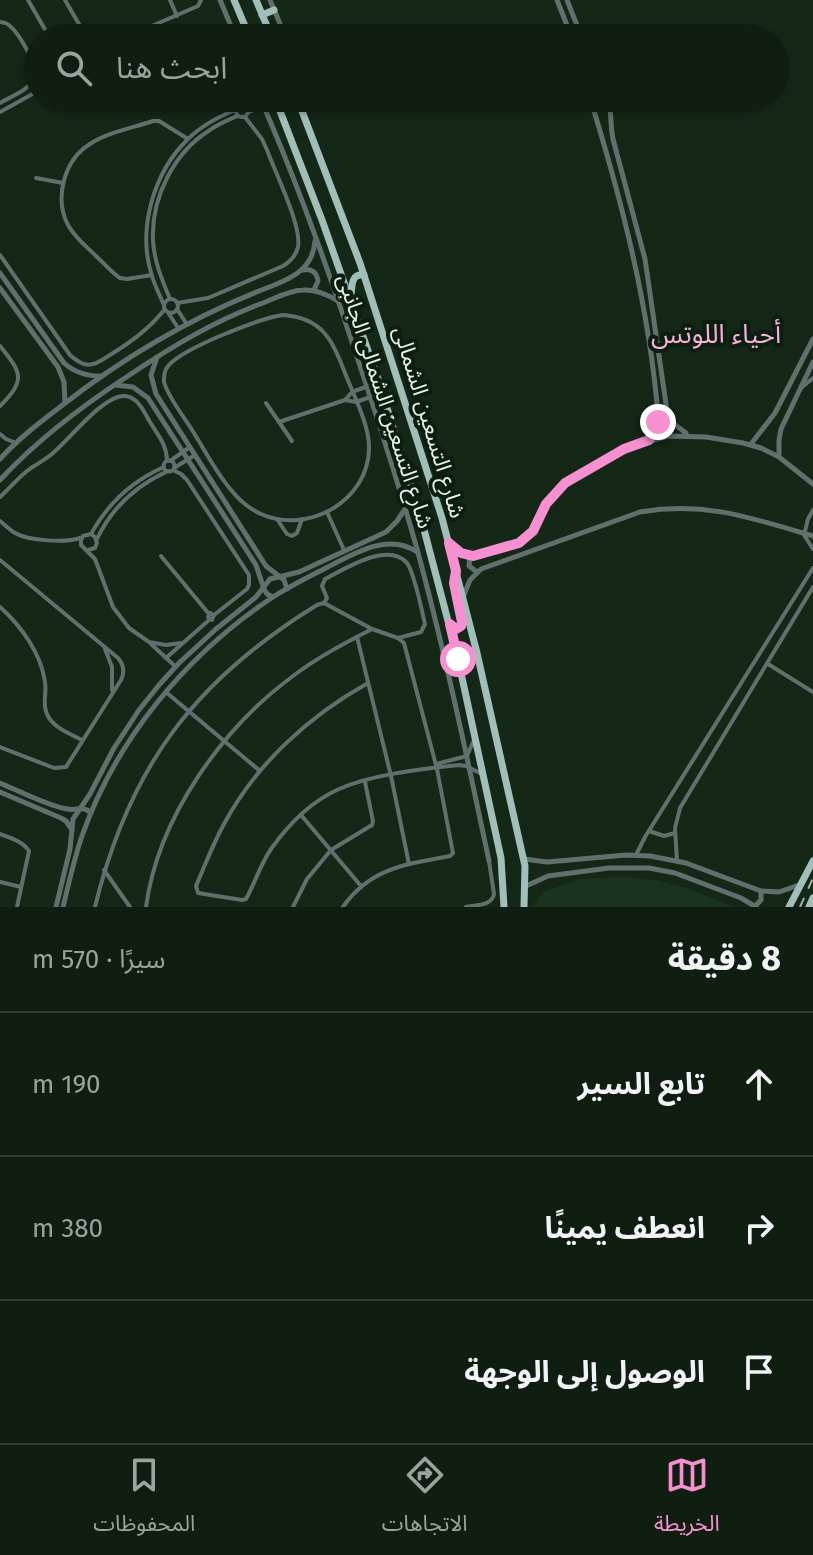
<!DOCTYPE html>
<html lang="ar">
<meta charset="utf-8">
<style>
body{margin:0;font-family:"Fira Sans","Noto Sans Arabic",sans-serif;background:#1e2b20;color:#f1f3f6;direction:rtl}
.stop{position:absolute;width:24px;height:24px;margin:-18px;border:6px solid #f690d0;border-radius:50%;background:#fff}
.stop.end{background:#f690d0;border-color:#fff;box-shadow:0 2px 8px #0008}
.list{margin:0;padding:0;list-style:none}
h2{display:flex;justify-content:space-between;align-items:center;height:104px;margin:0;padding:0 32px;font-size:34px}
h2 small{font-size:26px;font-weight:400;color:#9ca29f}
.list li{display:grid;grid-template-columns:52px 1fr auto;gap:24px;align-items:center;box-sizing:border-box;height:144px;padding:0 32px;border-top:2px solid #303c32}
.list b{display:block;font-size:30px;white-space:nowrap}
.list em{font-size:26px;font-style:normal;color:#9ca29f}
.icon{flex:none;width:44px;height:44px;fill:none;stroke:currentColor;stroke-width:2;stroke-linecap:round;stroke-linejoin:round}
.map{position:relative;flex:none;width:813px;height:907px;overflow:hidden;direction:ltr}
.search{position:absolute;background:#101e12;box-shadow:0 2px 6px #0004;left:24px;right:24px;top:24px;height:88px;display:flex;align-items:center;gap:20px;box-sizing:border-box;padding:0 28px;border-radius:44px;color:#9ca29f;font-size:30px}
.sheet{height:536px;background:#101e12}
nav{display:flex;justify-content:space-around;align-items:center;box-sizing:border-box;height:112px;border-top:2px solid #303c32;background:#101e12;font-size:22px;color:#9ca29f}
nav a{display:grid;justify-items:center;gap:4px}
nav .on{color:#f690d0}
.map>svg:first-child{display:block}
.built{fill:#1a331e}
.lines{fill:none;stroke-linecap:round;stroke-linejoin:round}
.minor{stroke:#62706d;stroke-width:4}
.tertiary{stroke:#62706d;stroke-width:5}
.primary{stroke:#a1beb8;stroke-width:7}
.rail{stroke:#a3b2a5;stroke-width:2;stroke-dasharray:10 10;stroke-linecap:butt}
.route{stroke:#f690d0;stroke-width:10}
.labels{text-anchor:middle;stroke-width:8;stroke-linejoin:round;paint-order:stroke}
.street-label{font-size:22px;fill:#e7f3e8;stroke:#0c1e0f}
.quarter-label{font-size:26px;fill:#f8b0dc;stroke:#0c1e0f}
</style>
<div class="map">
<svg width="813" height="907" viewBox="0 0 813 907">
<rect width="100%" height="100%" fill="#152818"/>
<path class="built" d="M 628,877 L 656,880 L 687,888 L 734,907 L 531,907 L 544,892 L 579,879 Z"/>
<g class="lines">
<g class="minor">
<path d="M 28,0 L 50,38"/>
<path d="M 65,0 L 87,38"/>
<path d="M 170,0 L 177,16"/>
<path d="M 0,22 C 6,23 7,23 11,27 C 19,34 39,67 35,77 C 31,89 10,97 0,103"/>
<path d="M 124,38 L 198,6 L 201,0"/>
<path d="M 147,38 C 174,26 192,21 218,38"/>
<circle cx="242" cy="111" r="6"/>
<path d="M 244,105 L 261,99"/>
<path d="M 0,112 L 38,91"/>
<path d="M 248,112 L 276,102"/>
<path d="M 36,178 L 63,183"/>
<path d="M 0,255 L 70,355 C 76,360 84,367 93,364 C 98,363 105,358 110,355 C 131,342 149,329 165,309"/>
<path d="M 152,275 L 127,279 L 120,278 C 111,272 105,264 97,257 C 87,247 75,238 68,225 C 54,198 64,160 90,144 C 108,132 133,128 153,121 L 159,121 L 188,139"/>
<path d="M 170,299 C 162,280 154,261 153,240 C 151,198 174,152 210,130 C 218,124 228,120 237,116"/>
<circle cx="171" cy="306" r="7"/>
<path d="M 177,303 L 208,298 L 283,266 C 291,261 296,256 298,247 C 302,226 275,172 267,150 L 262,139 L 245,117"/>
<path d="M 164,305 C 160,296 155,286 152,276 C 137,230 153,173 188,139 C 201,126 218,117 235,110"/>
<path d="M 177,309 L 186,323"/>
<path d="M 169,314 L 178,328"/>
<path d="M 283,315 C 323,318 332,340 345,373 C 353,394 370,426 369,449 C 368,501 308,535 261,514 C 250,509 240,501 232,491 C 216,473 205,450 192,430 C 183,415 169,399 164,382 C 164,376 164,370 169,365 C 184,348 260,318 283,315 Z"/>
<path d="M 0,346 C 22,373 26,380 0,406"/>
<path d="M 801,388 L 813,378"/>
<path d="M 346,399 L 352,392 L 379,382"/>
<path d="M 266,403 L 292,441"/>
<path d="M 279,422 L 345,400 L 356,402 L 382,393"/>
<path d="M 0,434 L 6,439 L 16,443"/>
<circle cx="169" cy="466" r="5.5"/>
<path d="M 170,461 L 190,447"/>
<path d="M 174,468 L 195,455"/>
<path d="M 173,470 L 181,474 L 187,480 L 249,575 L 249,585 L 247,589 L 214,615"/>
<path d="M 0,497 C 9,489 17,479 27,471 C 35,465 45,460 53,453 C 69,440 104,394 125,396 C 138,397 144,412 150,422 C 158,435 167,445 167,461"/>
<path d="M 813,510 L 808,519 L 804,535 L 813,549"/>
<path d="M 327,512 L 344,550"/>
<path d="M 277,519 L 287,534 L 292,536 L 297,533 L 302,519"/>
<path d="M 0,521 C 5,525 10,530 15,533 C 29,541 65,543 80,538"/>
<path d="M 91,534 C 108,503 132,481 164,467"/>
<path d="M 97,539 C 112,507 135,486 168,471"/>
<path d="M 88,550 L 95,548 L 97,543 L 95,537 L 91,534 L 83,536 L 81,540 L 81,545 L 95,559 L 113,607 L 129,628 L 149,642 L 166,645 L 181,643"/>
<path d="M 161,556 L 209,614"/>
<path d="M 0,560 L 118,658 C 124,665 125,672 121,680 L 66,767 L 54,768 L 0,747"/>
<path d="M 324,603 L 327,598 L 322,586 L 325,579 C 345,569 388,541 407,563 C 414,572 422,611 425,624 L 421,632 L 398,638"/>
<path d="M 0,607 C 21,626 41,653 45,682 C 47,693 42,704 47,714 C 52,727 70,734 82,740"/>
<path d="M 210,613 L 214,615 L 212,620 L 208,617 Z"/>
<path d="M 357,637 L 391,776 L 409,864"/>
<path d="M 151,644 L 176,667"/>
<path d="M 105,649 L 112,667 L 112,690"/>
<path d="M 166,658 L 209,620"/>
<path d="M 768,664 L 813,692"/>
<path d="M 368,683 C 309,716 256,764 224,824 C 213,844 205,865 196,886 L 198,893 L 242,900 L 246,899 C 255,883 260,865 271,849 C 288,825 312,801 339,789 C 373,774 423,769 459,765 L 466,766 L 482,774"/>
<path d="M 167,693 L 260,771"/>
<path d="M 436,764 L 467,756 L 473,742"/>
<path d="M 301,815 L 361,886"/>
<path d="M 649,831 L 664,836 L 675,833"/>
<path d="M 0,834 C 10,838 23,841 29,851 L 17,907"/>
<path d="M 636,855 L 645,837 L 813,568"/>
<path d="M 677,861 L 675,828 L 680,808 L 813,587"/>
<path d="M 104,870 L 130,907"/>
<path d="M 0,882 L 21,887"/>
<path d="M 95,907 C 129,767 195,680 317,605 L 324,603 L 372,629 L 398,638 L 404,643 L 437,769 L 453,853 L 450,856 C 407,864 370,868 343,907"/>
<path d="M 146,907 C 158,818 222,728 293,676 C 318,657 345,643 372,629"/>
<path d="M 293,907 L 307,879 L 331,850 L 372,825 L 373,821 L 365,782"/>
<path d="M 466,907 C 476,905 492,906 494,894 L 489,861"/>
</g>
<g class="tertiary">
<path d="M 220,0 L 236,38"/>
<path d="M 270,0 L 286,38"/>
<path d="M 557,0 L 572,38"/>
<path d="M 567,0 L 582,38"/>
<path d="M 260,98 C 292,170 319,244 344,318 C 370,395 395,471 417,549 C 445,652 467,757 489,861"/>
<path d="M 590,98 C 622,201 649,307 658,415 L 656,428 L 650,439"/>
<path d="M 608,98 C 612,112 610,125 613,139 L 645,259 L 667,411 L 674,424 L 686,433"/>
<path d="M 303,270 C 312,268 317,273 318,281 L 314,290"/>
<path d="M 0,273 L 64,363 C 74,372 86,376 100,376"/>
<path d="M 0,288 L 58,367 L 64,382 L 65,402"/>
<path d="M 157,357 L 151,375 L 156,394 L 266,566 L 284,580 L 287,589"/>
<path d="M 115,385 L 133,387 L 148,398 L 256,565 L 264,589 L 267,594 L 273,597"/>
<path d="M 751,444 L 775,413 L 813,339"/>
<path d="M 779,456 L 779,440 L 781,429 L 813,362"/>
<path d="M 0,459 C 18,439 39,423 60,407 C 125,356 195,315 272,286 C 295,277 313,267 315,241"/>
<path d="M 0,480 C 38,439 82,406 128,376 C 171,347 214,321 263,303 C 276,298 290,290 303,290 C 316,289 327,294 338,301"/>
<path d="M 449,543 L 461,553 L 473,556 L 519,543 L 533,531 L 550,498 L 565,483 L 624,449 L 668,436 L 706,437 L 743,443 L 761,448 L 779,457 L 813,484"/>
<path d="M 470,556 L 469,566 L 477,572"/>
<path d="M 464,595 L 470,580 L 481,569 L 640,512 C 705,501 752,518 813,536"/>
<path d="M 0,783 C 17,790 50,807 67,809 C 77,811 83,805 91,813"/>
<path d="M 0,792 L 61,818 L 66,821 L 72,830"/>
<path d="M 524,859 L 547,862 L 626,855 L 650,856 L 686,863 L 761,891 L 779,892 L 799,885"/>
<path d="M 526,886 L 548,876 L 609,868 L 649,868 L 675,873 L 741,898 L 756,907"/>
<path d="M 755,906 L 761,900 L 761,891"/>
<path d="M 56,907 L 70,849 L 73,819 L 90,794 L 114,748 L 139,710 L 159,685 L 179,663 L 216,629 L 256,597 L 270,579 L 299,572 L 386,532 L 397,521 L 405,509"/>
<path d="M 63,907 C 69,883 74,859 82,836 C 116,739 187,654 273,597 C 290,586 308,577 326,568 C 353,554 388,532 417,552"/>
</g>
<g class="primary">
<path d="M 234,0 L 250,38"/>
<path d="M 256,0 L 272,38"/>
<path d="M 262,15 L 274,10"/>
<path d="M 275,98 L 322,220 L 379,382 L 422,522 L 458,659 L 501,858 L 504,907"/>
<path d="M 297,98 L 360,263 L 442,518 L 477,653 L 525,866 L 524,907"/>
<path d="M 351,296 C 352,286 351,273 364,275"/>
<path d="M 450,624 L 456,629 L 461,626 L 462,622 L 454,579"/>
<path d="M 789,907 L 813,861"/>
<path d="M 809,907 L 813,898"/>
</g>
<path class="rail" d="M 800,907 L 813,878"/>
</g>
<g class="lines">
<path class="route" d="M 458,659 L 450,624 L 456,629 L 461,626 L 462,622 L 454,583 L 456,571 L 449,543 L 461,553 L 473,556 L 519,543 L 533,531 L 546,504 L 565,483 L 624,449 L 649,440 L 658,422"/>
</g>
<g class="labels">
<g class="street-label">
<text transform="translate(386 401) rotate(72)" y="8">شارع التسعين الشمالى الجانبى</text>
<text transform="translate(430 422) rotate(73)" y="8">شارع التسعين الشمالى</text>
</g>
<g class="quarter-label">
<text x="716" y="343">أحياء اللوتس</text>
</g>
</g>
</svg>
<div class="stop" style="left:458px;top:659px"></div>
<div class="stop end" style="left:658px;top:422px"></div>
<div class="search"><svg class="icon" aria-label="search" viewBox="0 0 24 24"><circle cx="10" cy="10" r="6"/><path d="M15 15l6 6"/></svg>ابحث هنا</div>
</div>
<section class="sheet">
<h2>8 دقيقة<small>سيرًا · 570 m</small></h2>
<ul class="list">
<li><svg class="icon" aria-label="ahead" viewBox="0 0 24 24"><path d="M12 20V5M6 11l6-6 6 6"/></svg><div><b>تابع السير</b></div><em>190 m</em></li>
<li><svg class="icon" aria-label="right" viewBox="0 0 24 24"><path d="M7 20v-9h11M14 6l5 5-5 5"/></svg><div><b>انعطف يمينًا</b></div><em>380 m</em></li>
<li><svg class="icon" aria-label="arrive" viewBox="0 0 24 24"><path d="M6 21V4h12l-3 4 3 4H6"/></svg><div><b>الوصول إلى الوجهة</b></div></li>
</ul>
</section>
<nav>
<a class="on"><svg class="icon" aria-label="map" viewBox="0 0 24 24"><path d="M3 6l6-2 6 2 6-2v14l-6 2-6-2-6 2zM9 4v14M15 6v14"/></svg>الخريطة</a>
<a><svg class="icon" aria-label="directions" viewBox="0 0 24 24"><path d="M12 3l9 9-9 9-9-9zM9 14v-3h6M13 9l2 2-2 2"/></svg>الاتجاهات</a>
<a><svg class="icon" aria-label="saved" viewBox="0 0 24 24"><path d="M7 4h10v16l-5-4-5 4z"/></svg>المحفوظات</a>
</nav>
